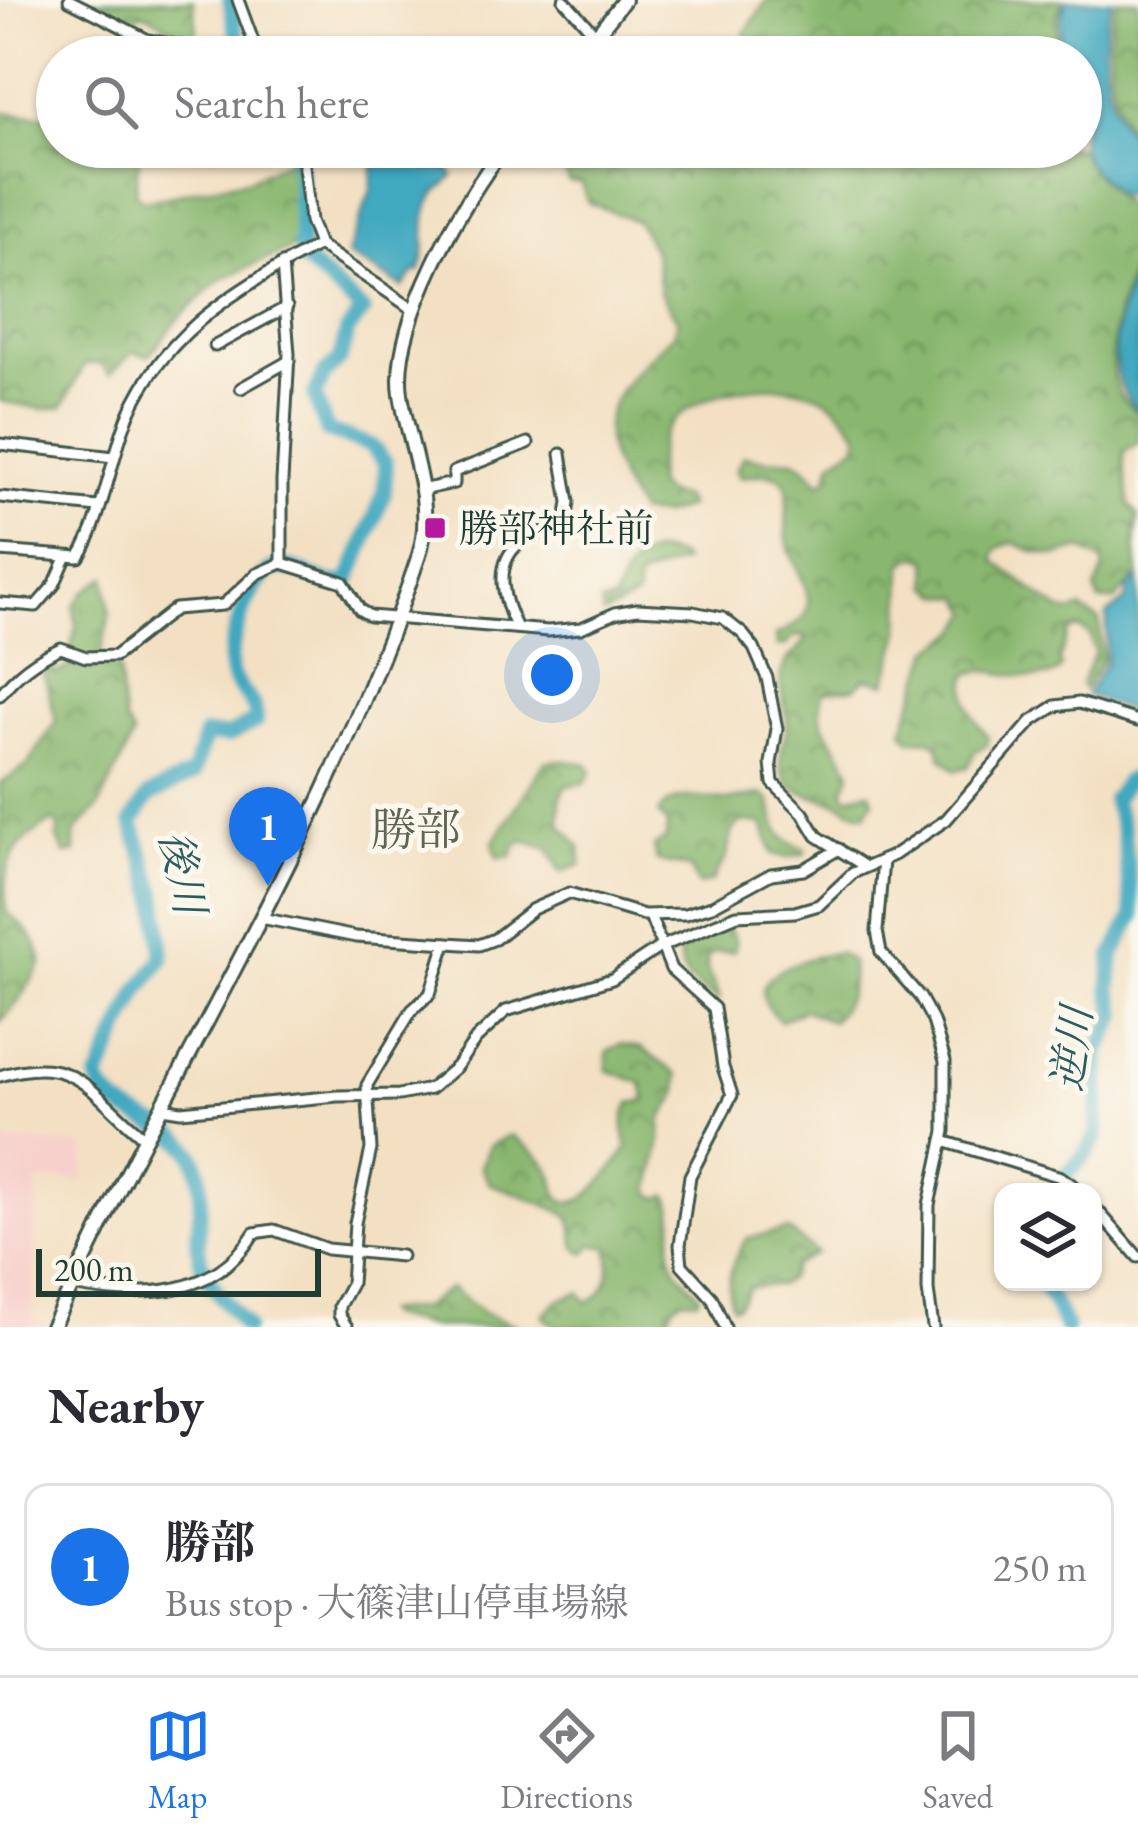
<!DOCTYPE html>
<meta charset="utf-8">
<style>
body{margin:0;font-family:"EB Garamond","Noto Serif JP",serif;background:#f2f2f3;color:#2b2b33}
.controls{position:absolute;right:36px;bottom:36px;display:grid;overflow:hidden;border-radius:24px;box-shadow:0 3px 9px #0004}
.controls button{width:108px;height:108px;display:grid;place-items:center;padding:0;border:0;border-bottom:3px solid #e1e1e2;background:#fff;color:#2b2b33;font:60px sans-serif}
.scale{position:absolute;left:36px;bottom:30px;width:285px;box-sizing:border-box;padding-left:12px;border:6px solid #1f3d34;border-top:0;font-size:33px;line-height:42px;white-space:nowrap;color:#1f3d34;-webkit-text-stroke:9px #fbf7ec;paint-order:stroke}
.you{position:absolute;left:552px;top:675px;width:42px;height:42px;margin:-30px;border:9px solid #fff;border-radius:50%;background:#1a73e8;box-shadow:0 0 0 18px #1a73e833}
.badge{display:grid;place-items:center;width:78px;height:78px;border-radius:50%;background:#1a73e8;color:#fff;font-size:39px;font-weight:700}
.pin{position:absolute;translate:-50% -99px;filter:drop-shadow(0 3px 6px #0008)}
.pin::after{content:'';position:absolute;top:63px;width:42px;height:36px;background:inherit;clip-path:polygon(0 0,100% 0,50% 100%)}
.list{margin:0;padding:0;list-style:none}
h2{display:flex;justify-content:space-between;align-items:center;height:156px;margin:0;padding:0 48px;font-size:51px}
h2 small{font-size:39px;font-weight:400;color:#7c7c81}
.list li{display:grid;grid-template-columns:78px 1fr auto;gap:36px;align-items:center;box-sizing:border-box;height:168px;margin:0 24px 24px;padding:0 24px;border:3px solid #e1e1e2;border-radius:24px}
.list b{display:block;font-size:45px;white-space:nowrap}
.list p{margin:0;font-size:39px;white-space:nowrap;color:#7c7c81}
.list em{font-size:39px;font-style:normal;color:#7c7c81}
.icon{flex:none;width:66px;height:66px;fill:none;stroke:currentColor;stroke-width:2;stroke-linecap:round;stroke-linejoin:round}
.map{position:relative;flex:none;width:1138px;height:1327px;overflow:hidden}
.search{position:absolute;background:#fff;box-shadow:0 3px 9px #0004;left:36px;right:36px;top:36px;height:132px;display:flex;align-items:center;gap:30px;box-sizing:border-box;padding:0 42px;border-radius:66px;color:#7c7c81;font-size:45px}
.sheet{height:348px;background:#fff}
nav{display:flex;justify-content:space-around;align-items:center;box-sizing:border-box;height:168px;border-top:3px solid #e1e1e2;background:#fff;font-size:33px;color:#7c7c81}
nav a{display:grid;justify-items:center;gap:6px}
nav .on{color:#1a73e8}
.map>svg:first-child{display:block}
.built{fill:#f7d0cb}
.forest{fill:url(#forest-crowns);stroke:#547a52;stroke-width:3}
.water{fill:#3fa8bf;stroke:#2f727a;stroke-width:3}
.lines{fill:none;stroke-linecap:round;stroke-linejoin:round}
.river{stroke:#3fa8bf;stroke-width:16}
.minor-casing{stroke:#3f5549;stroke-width:15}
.major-casing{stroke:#3f5549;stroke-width:18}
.minor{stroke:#fff;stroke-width:9}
.major{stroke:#fff;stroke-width:12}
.poi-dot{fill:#b5179e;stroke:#fbf7ec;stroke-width:4.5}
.labels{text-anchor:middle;stroke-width:10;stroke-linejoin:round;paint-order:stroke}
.poi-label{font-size:39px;fill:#1f3d34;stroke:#fbf7ec;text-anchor:start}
.water-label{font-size:42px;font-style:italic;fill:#295d5e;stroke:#fbf7ec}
.quarter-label{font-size:45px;fill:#5e6551;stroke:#fbf7ec}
</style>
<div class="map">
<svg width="1138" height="1327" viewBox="0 0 1138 1327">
<defs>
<pattern id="forest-crowns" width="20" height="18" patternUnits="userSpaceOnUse" patternTransform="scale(3)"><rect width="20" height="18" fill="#89b770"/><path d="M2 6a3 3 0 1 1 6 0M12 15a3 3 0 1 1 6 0" fill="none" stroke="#6f965d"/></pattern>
</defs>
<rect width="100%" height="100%" fill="#fbf7ec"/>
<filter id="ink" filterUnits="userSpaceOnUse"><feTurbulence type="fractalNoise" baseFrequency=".00833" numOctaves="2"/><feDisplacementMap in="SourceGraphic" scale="24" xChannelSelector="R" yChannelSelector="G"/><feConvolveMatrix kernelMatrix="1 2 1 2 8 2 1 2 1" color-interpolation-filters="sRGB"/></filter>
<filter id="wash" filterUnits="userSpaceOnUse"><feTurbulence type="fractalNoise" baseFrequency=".004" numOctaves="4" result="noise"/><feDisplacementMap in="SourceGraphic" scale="48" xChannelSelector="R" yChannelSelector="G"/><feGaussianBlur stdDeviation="2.7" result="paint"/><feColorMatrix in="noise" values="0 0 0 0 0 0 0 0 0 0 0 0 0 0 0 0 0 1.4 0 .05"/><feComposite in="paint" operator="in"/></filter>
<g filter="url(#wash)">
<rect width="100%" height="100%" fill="#f3e0c3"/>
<path class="built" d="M 0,1141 L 84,1145 L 84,1180 L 37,1180 L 33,1321 L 44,1324 L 42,1327 L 0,1327 Z"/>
<g class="forest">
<path d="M 82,0 L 193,0 L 197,30 L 192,38 C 166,31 164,20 142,13 L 128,22 Z"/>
<path d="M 767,0 L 1063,0 L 1056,19 L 1059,57 L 736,57 L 745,33 Z"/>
<path d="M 1117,0 L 1138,0 L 1138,138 C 1106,114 1104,36 1117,0 Z"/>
<path d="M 0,112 L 45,116 L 57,122 L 57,147 L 133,147 L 139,157 L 135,194 L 144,201 L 247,180 L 291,159 C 303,178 301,227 292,248 L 220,280 L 177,320 L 149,356 L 133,352 L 110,374 L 101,364 L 85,364 L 62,407 L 43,409 L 0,401 Z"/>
<path d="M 574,147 L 599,151 L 663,147 L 1078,147 C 1092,182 1132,201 1138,227 C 1138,251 1132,270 1125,291 C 1115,318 1105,365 1119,393 C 1122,401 1132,407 1138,413 L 1138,444 L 1124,452 C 1122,465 1129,486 1129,504 L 1138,515 L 1135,543 L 1138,576 L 1115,600 L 1099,601 L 1095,589 L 1104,570 L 1102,561 L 1081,549 L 1056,556 L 1034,552 L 1013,542 L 998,548 L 994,559 C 997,564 1054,607 1060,610 C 1069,614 1072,612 1080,609 L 1099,620 L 1103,660 L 1084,690 L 1081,684 L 1095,652 L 1090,635 L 1079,628 L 1069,631 L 1059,660 L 1061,668 L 1056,673 C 1021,686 996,664 968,674 C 962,698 972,718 988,737 L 986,746 L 975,751 L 968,767 L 956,770 L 942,758 L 938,745 L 927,739 L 911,740 L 903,731 L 931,650 L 958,632 L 971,612 L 962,597 L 942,595 L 929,586 L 928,558 L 913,557 L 903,564 L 901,632 L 886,683 L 866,678 L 854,688 L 824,692 C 809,726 842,744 851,773 L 843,791 L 848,797 L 869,791 L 874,800 L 866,814 C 854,813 851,809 840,804 C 818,794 787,798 781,767 C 778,751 788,736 787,721 C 786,702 775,684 784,666 C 789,654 802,650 807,637 L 795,636 L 785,646 L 777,646 L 776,635 C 839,610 791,573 787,539 C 781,500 809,464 740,477 L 736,471 L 743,456 C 753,457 763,461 772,460 C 800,457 804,463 820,483 L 828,477 L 832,461 L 856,446 L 859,434 C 850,422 840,407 827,400 C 785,373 682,388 662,439 C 657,452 657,470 656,485 L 664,493 L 684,498 L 689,506 L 664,515 L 639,513 C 584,425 602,400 674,334 L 678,321 L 661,294 L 654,251 L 638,222 L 588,202 L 581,183 L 569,182 L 564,170 Z"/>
<path d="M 662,552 L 680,557 L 683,562 L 641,577 L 637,583 L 637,597 L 603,615 L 601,604 L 613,602 C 623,579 629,553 662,552 Z"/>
<path d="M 106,577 L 110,614 L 101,652 L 105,666 L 119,669 L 124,720 L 133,736 L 99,807 L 75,832 L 75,852 L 65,854 L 57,838 L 59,826 L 52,821 C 11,847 0,864 7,913 C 27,927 37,939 42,963 L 19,1001 L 0,1022 L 0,784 L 28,765 L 56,721 L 44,674 L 48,668 L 56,673 L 75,664 L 69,654 L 76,627 L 74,606 L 84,592 Z"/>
<path d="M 557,760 L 587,764 L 592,772 L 584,783 L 566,786 L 560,797 L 560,823 L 580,847 L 581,865 L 561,872 L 549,849 L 524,841 L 515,846 L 512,856 L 498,858 L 493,843 L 545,762 Z"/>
<path d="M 762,794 L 771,802 C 775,830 778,840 805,849 L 804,854 L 788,857 L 773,854 L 763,824 L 743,822 L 734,827 L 725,860 L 712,881 L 698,885 L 690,868 L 657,861 L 654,847 L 666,839 L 667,824 L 658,813 C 675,788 706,802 732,800 C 742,799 752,796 762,794 Z"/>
<path d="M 720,929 L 730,929 L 736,943 L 734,951 L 713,952 L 707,957 L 707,970 L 720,999 L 715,998 C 694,986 677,975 680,948 Z"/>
<path d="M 839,953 L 851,962 C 853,987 849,1002 832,1021 L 803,1010 L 781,1021 C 728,978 805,956 839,953 Z"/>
<path d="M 621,1044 L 641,1048 L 678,1075 L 678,1093 L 661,1121 L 661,1140 L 650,1191 L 657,1198 L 668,1196 C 680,1213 668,1235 671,1254 C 674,1271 688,1283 700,1295 L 697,1300 L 682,1298 L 672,1307 L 666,1327 L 555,1327 L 543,1315 L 558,1300 L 580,1292 L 586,1302 C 611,1293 613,1268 608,1246 L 593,1245 L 585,1253 L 576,1247 C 574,1239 574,1225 570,1218 C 565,1211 501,1187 490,1184 L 481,1167 L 489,1146 L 511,1135 C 527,1147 544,1157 553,1176 C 555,1182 555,1190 558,1195 C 577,1225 619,1160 628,1147 C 623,1130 621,1117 631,1103 L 646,1101 L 642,1083 L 607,1070 L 607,1052 Z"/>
<path d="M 788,1230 L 816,1253 L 794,1265 L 789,1278 L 780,1285 L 749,1287 L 737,1306 L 732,1306 C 724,1282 734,1257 747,1238 Z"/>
<path d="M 450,1288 L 483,1313 L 519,1327 L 432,1327 L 388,1316 L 384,1312 L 422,1308 Z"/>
</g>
<g class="water">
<path d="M 1066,0 L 1113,0 C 1098,38 1103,118 1138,141 L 1138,197 L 1116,194 L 1087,163 L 1081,146 L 1081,57 L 1062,57 L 1060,20 Z"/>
<path d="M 375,147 L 415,147 L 421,166 L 450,169 L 453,176 C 448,184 438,188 433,197 C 419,220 431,245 419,272 L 415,271 L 403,287 L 347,255 L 371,190 Z"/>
<path d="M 1138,266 L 1138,411 C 1099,373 1118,310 1138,266 Z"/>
<path d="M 1138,578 L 1138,715 L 1086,695 L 1106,663 L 1107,615 L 1126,600 L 1129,586 Z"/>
</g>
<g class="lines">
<g class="river">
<path d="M 230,0 L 241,57"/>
<path d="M 293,147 L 299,168 L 301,248"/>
<path d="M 1055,1192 C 1066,1169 1090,1157 1097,1133 L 1099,1051 L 1117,1015 L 1110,989 L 1113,956 L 1133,916 L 1123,831 L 1113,800 L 1127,781 L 1138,777"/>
<path d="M 1042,1282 L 1066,1327"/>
<path d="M 246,1327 C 232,1309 210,1287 202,1265 C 190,1230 212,1188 192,1153 C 172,1119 111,1120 98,1079 L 137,993 L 162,959 L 163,951 L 157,897 L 132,822 L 149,796 L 193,774 L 205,735 L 228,736 L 256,721 C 258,698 235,692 231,671 C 226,647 250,577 275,569 C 302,561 323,592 349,581 L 384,494 L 386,463 L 370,445 L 327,431 L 315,396 L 323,376 L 340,359 L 347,331 L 363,311 L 303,259"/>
</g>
</g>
</g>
<g filter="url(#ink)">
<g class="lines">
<defs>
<g id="minor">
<path d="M 69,0 L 148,40 L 192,48 L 209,57"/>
<path d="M 238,0 L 259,57"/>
<path d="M 564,0 L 597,36"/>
<path d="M 302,147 L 310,221 L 319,245 L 414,310"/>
<path d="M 215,346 L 287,307"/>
<path d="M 241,388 L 289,361"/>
<path d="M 0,444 L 114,457"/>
<path d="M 421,490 L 454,483 L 454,472 L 528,443"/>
<path d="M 0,497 L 98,507"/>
<path d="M 0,551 L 79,557 C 97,531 111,466 122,433 C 152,340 235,288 319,245"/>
<path d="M 282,563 L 282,481 L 289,354 L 282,264"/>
<path d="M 0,603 L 36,606 L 54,585 L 66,558"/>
<path d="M 517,628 C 504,603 492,564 520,543 C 534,533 551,531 566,523 L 569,502 L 561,454"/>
<path d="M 0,695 C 16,674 36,659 61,648 L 86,657 L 115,656 L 175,609 L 223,605 L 257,574 L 282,563 L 343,582 L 360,610 L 370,616 L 548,631 L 581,628 L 615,613 L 637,609 L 693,612 L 723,618 L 743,634 L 754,648 L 767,678 L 777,729 L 771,763 L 773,783 L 803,813 L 817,836 L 864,866"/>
<path d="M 883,860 L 877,931 L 881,952 L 920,997 L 933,1021 L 945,1061 L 945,1131 L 929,1205 L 928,1290 L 933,1327"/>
<path d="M 650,916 L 671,969 L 714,1008 L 723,1067 L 732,1095 L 690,1176 L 680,1245 L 682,1265 L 712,1298 L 725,1327"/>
<path d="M 261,918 L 356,937 L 479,945 L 495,939 L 533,909 L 569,893 L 644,915 L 685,914 L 712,906 L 771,874 L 803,870 L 839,849"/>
<path d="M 0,1076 C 78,1051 92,1097 145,1138"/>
<path d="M 162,1108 L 181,1111 L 337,1096 L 399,1095 L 430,1089 L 456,1067 L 476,1039 L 506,1011 L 612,979 L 660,947 L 737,915 L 795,912 L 819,905 L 853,873 L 894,855 L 946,820 L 1032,721 L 1055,706 L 1079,703 L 1138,721"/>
<path d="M 943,1141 L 1061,1177 L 1082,1192"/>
<path d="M 1093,1205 L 1138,1257"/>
<path d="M 73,1285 C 140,1299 215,1298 254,1233 L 274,1230 L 327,1249 L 401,1256"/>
<path d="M 347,1327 L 339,1315 L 339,1306 L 351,1284 L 355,1223 L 371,1149 L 367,1085 L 412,1010 L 430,994 L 446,943"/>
</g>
<g id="major">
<path d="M 579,57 L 624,0"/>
<path d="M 52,1327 C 84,1262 115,1195 149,1131 C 248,944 352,756 419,555 C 436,503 408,444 401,394 C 391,325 462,201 505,147"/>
</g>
</defs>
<use href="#minor" class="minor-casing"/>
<use href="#major" class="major-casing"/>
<use href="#minor" class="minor"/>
<use href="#major" class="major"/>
</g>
</g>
<rect class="poi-dot" x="423" y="516" width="24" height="24" rx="6"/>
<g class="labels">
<g class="poi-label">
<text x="459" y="542">勝部神社前</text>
</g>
<g class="water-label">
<text transform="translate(183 872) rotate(78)" y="15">後川</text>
<text transform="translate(1071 1049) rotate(-82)" y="15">逆川</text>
</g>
<g class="quarter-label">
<text x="416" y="845">勝部</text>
</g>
</g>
</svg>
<div class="controls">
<button><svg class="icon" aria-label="layers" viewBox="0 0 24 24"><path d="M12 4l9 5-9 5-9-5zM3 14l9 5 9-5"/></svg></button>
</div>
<div class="scale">200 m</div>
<div class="you"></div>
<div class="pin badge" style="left:268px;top:886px">1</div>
<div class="search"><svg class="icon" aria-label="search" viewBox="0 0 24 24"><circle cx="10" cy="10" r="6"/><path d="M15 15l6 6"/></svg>Search here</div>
</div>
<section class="sheet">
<h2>Nearby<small></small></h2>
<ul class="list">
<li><span class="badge">1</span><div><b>勝部</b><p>Bus stop · 大篠津山停車場線</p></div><em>250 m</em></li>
</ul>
</section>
<nav>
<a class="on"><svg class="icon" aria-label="map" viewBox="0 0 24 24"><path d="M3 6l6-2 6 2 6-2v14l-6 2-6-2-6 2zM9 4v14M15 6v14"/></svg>Map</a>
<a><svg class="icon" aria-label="directions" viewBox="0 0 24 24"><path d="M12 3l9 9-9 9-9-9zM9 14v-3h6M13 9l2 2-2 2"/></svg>Directions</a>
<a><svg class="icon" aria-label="saved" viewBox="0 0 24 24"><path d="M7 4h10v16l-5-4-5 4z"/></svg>Saved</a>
</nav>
